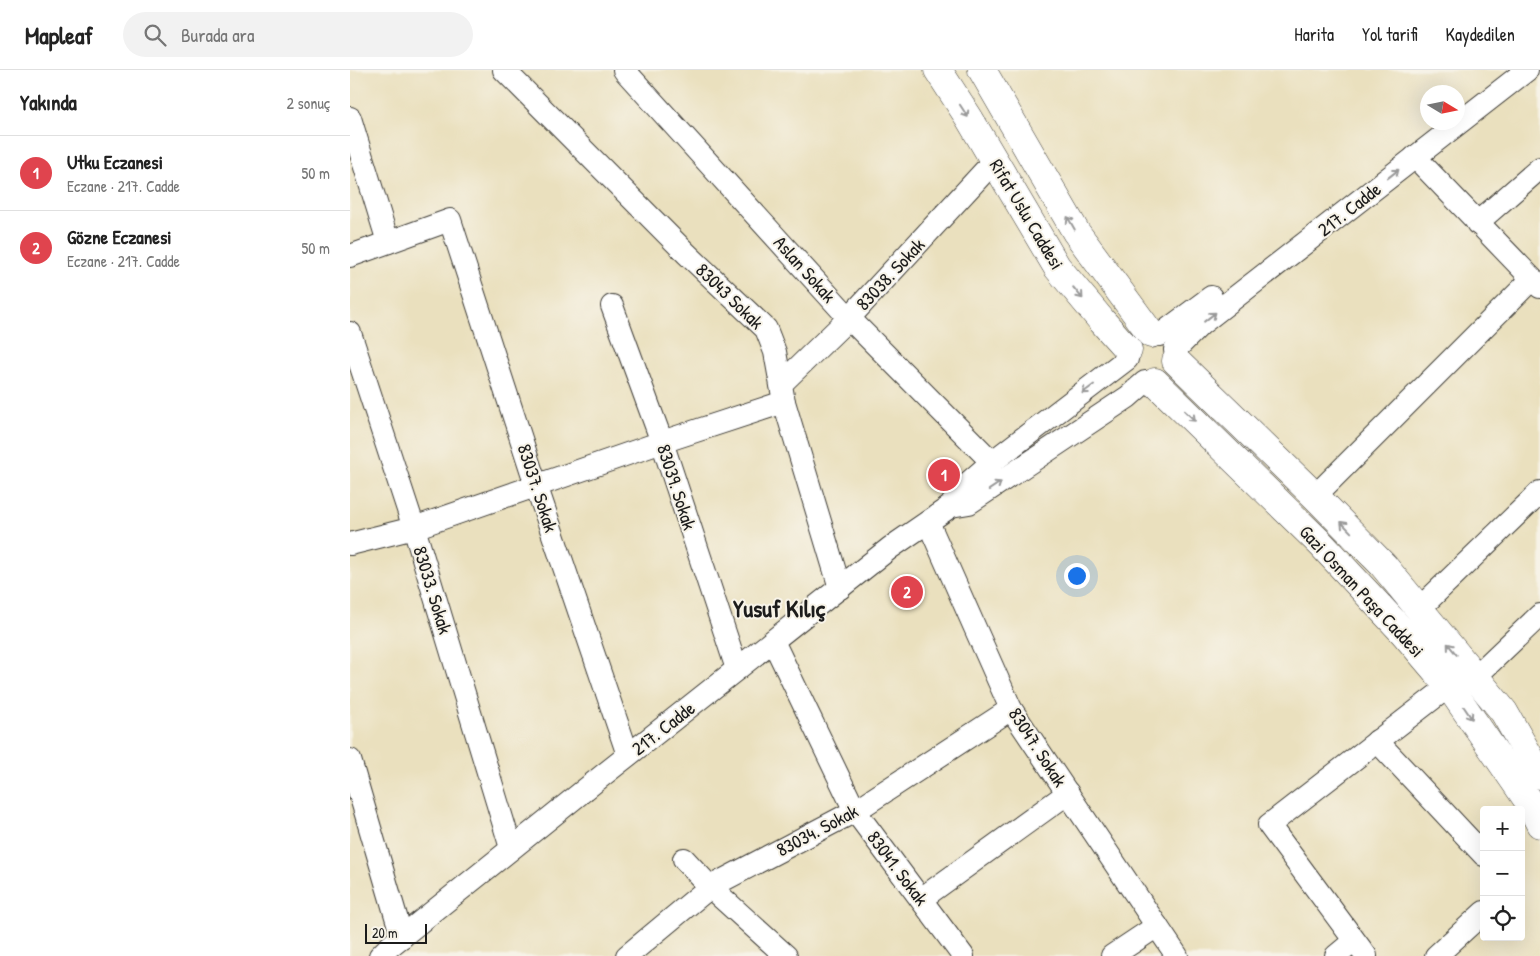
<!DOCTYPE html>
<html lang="tr">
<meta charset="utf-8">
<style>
body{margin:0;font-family:"Patrick Hand",sans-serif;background:#f2f2f2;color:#222}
.controls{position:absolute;right:15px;bottom:15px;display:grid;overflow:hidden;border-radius:5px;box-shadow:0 5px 20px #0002}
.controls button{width:45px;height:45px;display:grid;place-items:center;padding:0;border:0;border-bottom:1px solid #e0e0e0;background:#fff;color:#222;font:25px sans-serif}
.compass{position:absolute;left:1070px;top:15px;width:45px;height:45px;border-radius:50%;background:#fff;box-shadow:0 5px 20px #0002;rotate:100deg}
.scale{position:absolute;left:15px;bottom:12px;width:62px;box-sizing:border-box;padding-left:5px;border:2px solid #1c1c1c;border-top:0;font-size:14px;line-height:18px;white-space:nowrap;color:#1c1c1c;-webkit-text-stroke:4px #f7f3e8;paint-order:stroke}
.you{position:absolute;left:726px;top:505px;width:18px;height:18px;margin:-12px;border:4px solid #fff;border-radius:50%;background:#1a73e8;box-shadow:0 0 0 8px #1a73e833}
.badge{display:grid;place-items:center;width:32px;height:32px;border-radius:50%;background:#7c3aed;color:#fff;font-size:16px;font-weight:700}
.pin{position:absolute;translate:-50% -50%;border:2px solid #fff;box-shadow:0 1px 5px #0006}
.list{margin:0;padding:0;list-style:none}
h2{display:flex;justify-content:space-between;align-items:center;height:65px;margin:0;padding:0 20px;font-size:21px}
h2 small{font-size:16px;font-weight:400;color:#767676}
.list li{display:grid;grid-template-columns:32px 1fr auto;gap:15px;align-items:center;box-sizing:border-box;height:75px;padding:0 20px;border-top:1px solid #e0e0e0}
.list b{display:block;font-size:19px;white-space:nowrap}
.list p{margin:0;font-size:16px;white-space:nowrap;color:#767676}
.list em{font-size:16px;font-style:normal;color:#767676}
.icon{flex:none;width:28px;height:28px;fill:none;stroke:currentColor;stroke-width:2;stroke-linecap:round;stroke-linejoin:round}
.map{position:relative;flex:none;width:1190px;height:886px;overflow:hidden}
header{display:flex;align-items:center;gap:30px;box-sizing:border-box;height:70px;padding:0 25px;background:#fff;border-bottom:1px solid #e0e0e0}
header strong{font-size:24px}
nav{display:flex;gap:28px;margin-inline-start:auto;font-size:18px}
.search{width:350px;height:45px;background:#f2f2f2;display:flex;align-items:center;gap:12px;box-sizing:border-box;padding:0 18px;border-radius:28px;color:#767676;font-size:19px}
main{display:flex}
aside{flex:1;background:#fff}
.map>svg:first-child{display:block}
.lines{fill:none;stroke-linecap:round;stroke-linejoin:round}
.minor-casing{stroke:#3b3934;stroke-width:24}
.major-casing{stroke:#3b3934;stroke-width:29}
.minor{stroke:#fff;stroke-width:22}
.major{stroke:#fff;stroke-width:28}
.oneway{stroke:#999}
.labels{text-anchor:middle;stroke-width:4;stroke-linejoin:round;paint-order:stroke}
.street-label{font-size:19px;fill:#1c1c1c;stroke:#f7f3e8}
.district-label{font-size:24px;font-weight:bold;fill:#1c1c1c;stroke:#f7f3e8}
</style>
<header>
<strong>Mapleaf</strong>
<div class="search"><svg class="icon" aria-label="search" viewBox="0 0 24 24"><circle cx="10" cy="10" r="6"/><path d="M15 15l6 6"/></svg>Burada ara</div>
<nav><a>Harita</a><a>Yol tarifi</a><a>Kaydedilen</a></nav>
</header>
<main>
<aside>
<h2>Yakında<small>2 sonuç</small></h2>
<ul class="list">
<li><span class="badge" style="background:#e0444e">1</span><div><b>Utku Eczanesi</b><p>Eczane · 217. Cadde</p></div><em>50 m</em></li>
<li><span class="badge" style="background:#e0444e">2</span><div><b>Gözne Eczanesi</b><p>Eczane · 217. Cadde</p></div><em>50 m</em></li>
</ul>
</aside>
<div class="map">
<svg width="1190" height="886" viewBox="0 0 1190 886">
<rect width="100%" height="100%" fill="#f7f3e8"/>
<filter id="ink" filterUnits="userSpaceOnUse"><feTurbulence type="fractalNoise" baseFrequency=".02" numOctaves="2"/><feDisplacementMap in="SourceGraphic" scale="10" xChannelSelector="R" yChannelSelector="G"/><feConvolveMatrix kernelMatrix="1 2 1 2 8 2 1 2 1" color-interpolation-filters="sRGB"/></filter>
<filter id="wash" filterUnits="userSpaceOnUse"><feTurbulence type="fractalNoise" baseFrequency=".0096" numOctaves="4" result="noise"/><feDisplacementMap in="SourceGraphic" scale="20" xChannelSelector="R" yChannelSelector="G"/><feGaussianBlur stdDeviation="1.12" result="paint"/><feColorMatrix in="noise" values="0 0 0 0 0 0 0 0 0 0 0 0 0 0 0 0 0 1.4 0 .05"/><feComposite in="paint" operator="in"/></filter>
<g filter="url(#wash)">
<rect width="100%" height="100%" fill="#eae0be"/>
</g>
<g filter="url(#ink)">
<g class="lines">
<defs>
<g id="minor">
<path d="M 154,0 L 337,184 L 416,259 L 425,282 L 434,332 L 490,518"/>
<path d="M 274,0 L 499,248 L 642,392"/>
<path d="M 0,48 L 38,172"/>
<path d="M 1065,87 L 1190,217"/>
<path d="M 1127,153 L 1190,98"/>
<path d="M 0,186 L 100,150 L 186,415 L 278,685"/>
<path d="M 262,236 L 312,372 L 387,599"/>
<path d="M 0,263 L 64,458 L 161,778"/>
<path d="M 810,265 L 861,227"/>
<path d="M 825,280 L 851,254 L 1177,0"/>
<path d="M 431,314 L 499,248 L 644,91"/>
<path d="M 965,426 L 1182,209"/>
<path d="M 601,436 L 619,433 L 778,327 L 795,312"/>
<path d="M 578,452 L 661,639 L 827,886"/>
<path d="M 0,474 L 64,458 L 312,372 L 434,332"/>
<path d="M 1069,539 L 1190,422"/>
<path d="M 423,571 L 505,741 L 613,886"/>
<path d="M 1125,607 L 1190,545"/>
<path d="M 1027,671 L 1134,785"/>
<path d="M 0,690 L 52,867"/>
<path d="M 334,789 L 360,817 L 436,886"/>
<path d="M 571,829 L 718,723"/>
<path d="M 30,886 L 39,877 L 252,706 L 540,478 L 601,436 L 610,420 L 642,392 L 777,289"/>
<path d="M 277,886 L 360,817 L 505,741 L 661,639"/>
<path d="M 762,886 L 807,856"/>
<path d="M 986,886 L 1004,871"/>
<path d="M 1016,886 L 919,755 L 1099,616"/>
<path d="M 1086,886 L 1134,842"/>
</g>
<g id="major">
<path d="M 588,0 L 619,48 L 707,197 L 752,251 L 778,280"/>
<path d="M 632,0 L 726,162 L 801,264"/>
<path d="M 826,291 L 965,426 L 1033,495 L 1154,642 L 1190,705"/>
<path d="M 805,312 L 971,474 L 1054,563 L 1099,616 L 1179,732 L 1190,754"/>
</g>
</defs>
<use href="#minor" class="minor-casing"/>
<use href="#major" class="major-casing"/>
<use href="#minor" class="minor"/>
<use href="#major" class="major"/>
</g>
<defs><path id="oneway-shaft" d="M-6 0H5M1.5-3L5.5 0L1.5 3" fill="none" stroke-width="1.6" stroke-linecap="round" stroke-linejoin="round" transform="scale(1.25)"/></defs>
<g class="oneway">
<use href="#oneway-shaft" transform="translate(614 41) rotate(57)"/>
<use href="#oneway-shaft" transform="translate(1043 104) rotate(-38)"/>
<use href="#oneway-shaft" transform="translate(721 153) rotate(-120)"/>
<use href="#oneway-shaft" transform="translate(728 223) rotate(50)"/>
<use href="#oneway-shaft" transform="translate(860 247) rotate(-38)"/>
<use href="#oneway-shaft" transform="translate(738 319) rotate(143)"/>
<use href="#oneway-shaft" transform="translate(840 346) rotate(44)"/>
<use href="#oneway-shaft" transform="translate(645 416) rotate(-34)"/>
<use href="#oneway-shaft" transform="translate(996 457) rotate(-134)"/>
<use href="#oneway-shaft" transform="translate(1102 579) rotate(-129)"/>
<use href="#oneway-shaft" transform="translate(1118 643) rotate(56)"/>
</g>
</g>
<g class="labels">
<g class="street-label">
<text transform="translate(999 139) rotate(-38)" y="7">217. Cadde</text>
<text transform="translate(677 144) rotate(59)" y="7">Rifat Uslu Caddesi</text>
<text transform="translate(455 199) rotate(48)" y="7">Aslan Sokak</text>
<text transform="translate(540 204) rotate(-47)" y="7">83038. Sokak</text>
<text transform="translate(380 226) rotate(44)" y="7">83043 Sokak</text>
<text transform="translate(327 417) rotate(72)" y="7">83039. Sokak</text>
<text transform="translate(188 418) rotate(72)" y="7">83037. Sokak</text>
<text transform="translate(83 520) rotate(73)" y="7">83033. Sokak</text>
<text transform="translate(1012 521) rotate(47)" y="7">Gazi Osman Paşa Caddesi</text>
<text transform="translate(313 658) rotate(-38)" y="7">217. Cadde</text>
<text transform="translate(688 677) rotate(57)" y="7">83047. Sokak</text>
<text transform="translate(467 760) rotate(-28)" y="7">83034. Sokak</text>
<text transform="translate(548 798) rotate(53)" y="7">83041. Sokak</text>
</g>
<g class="district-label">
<text x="429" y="547">Yusuf Kılıç</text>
</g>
</g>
</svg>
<div class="controls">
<button>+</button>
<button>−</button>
<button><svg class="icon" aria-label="locate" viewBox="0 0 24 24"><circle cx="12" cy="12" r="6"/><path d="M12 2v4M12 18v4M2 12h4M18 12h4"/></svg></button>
</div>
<svg class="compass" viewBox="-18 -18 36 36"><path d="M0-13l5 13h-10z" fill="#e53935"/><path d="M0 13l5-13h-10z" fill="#767676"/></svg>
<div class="scale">20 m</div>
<div class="you"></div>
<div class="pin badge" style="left:594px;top:405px;background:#e0444e">1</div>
<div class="pin badge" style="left:557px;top:522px;background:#e0444e">2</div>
</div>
</main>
